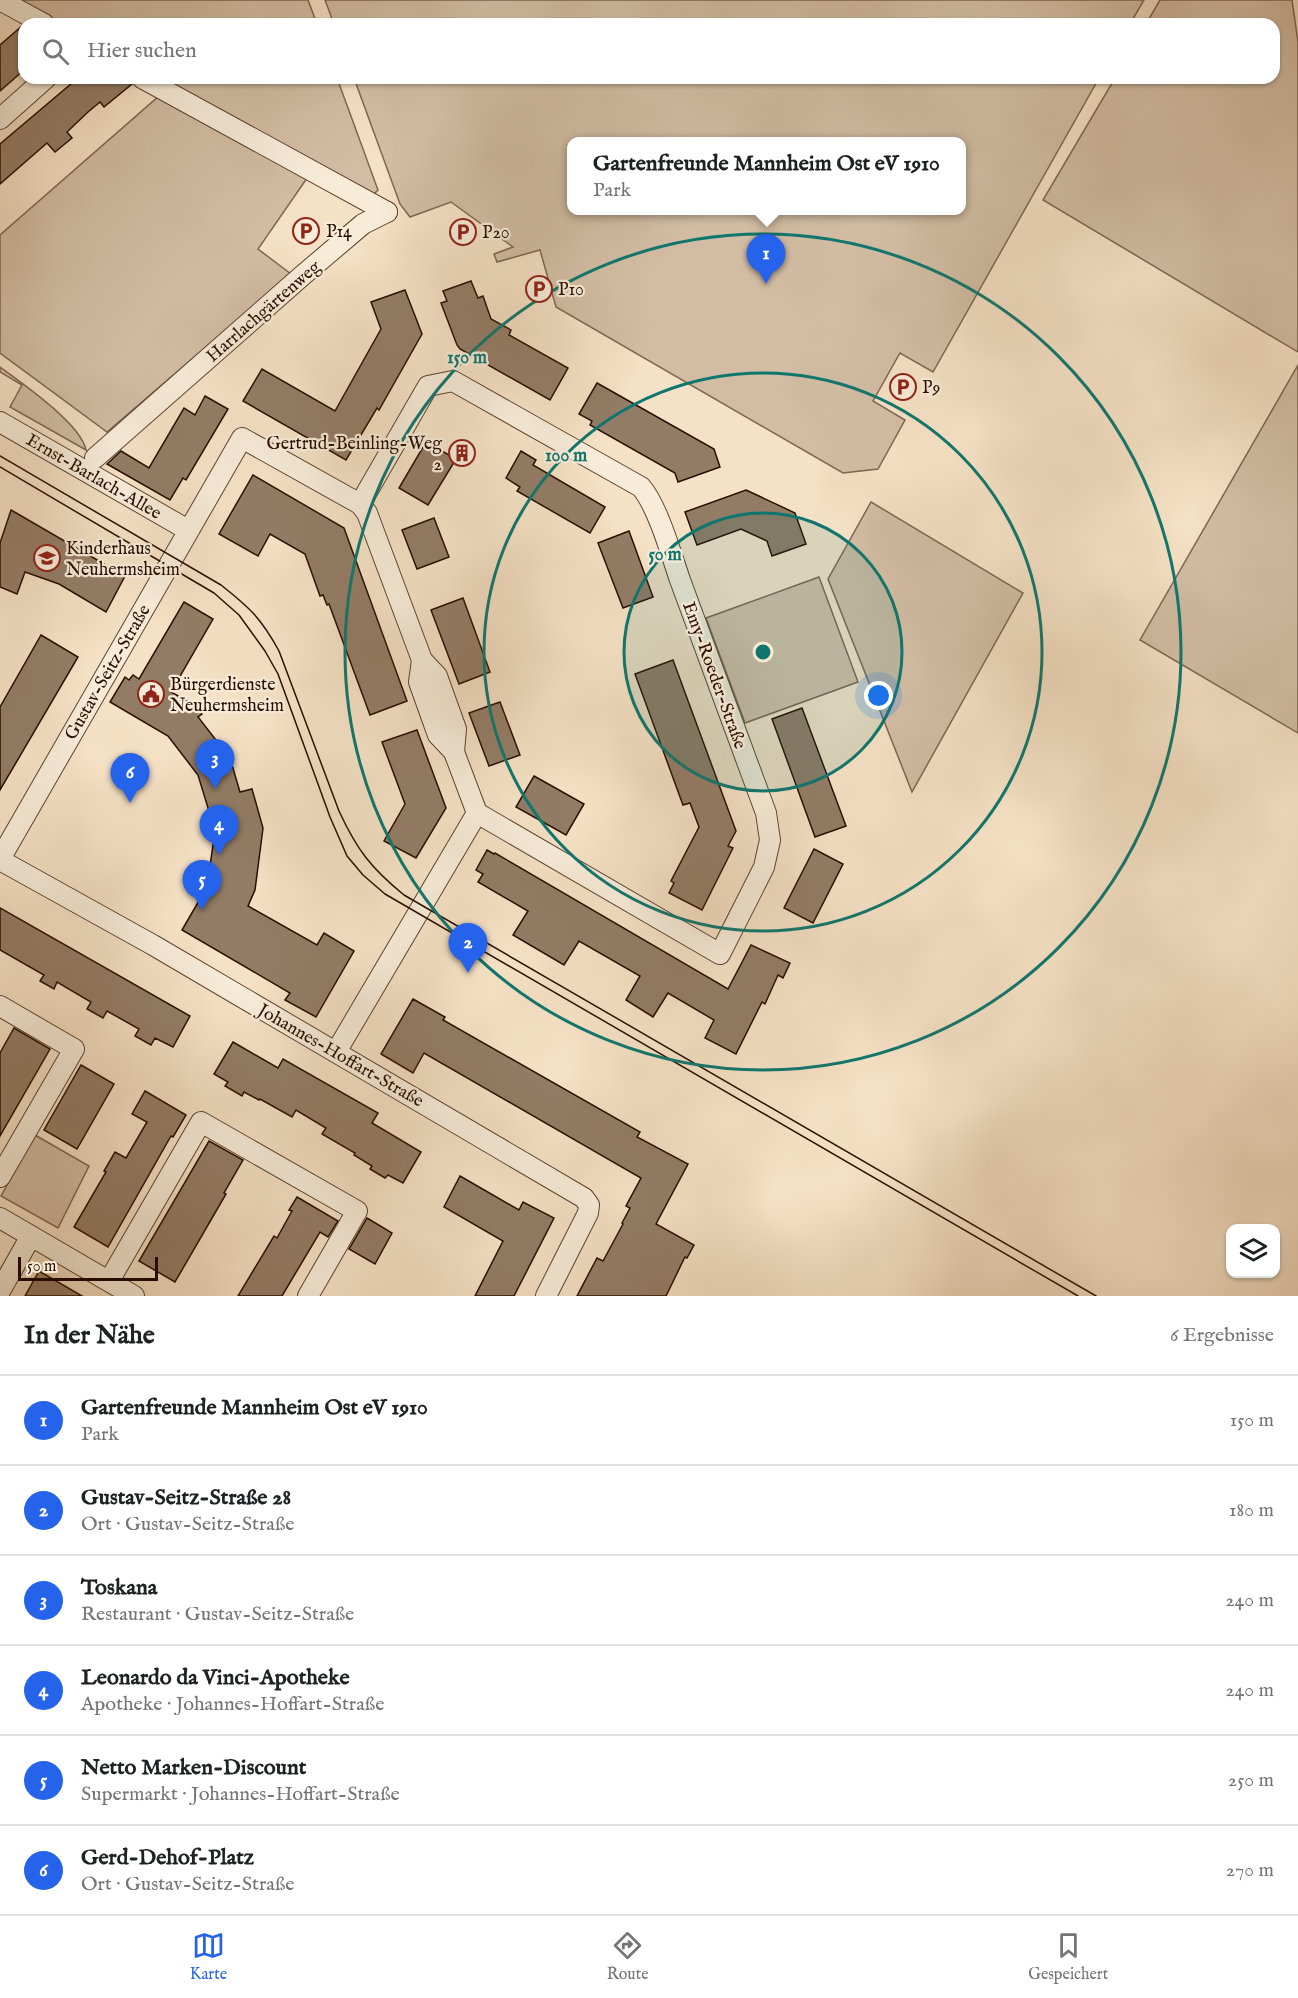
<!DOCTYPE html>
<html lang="de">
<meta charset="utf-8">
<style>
body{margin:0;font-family:"IM FELL English",serif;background:#f6f6f6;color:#202124}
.controls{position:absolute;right:18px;bottom:18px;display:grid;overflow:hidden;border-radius:12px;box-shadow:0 2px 4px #0004}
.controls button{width:54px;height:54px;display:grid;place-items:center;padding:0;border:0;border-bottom:2px solid #e0e0e0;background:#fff;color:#202124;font:30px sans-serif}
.scale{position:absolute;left:18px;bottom:15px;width:140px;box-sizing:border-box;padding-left:6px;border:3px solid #280e00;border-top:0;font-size:16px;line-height:21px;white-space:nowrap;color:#280e00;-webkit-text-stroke:4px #f8ecd9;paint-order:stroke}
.you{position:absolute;left:879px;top:696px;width:21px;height:21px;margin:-15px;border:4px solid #fff;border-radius:50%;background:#1a73e8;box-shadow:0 0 0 9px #1a73e833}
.badge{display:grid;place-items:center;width:39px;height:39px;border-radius:50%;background:#2563eb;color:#fff;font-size:20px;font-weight:700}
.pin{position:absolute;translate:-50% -50px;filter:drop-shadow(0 2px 3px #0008)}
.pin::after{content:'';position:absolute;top:32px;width:21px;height:18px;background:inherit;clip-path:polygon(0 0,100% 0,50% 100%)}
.popup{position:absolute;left:567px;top:137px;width:399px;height:78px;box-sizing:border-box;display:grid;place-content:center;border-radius:12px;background:#fff;filter:drop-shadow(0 2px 4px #0005);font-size:20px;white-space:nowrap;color:#757577}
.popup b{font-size:22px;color:#202124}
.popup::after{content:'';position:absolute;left:50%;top:100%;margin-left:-12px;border:12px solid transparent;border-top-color:#fff}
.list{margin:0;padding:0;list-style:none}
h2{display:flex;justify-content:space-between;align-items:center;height:78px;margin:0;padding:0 24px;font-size:26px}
h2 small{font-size:20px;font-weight:400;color:#757577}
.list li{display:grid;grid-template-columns:39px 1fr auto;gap:18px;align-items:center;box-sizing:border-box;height:90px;padding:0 24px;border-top:2px solid #e0e0e0}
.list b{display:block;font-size:22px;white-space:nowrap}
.list p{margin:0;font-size:20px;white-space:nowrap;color:#757577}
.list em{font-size:20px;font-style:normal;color:#757577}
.icon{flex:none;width:33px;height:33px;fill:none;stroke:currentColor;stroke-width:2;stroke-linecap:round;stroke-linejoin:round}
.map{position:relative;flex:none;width:1298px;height:1296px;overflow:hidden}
.search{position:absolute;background:#fff;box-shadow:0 2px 4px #0004;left:18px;right:18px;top:18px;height:66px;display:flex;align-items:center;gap:15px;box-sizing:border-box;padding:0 21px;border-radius:18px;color:#757577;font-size:22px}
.sheet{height:618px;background:#fff}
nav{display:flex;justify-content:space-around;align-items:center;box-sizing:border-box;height:84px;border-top:2px solid #e0e0e0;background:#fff;font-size:16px;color:#757577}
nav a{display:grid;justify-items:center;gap:3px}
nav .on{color:#2563eb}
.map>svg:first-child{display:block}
.green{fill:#d2bda4;stroke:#7d6652;stroke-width:1.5;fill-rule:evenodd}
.building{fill:#937c66;stroke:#280e00;stroke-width:1.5}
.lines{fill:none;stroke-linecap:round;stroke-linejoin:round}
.minor-casing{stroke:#5b4331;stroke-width:22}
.minor{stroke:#f8ecd9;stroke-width:20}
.tram{stroke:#280e00;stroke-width:1.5}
.ring{fill:none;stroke:#0f766e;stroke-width:3}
.labels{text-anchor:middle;stroke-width:4.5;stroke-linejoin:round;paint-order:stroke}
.poi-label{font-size:18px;fill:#280e00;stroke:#f8ecd9;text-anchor:start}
.street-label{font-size:18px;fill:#280e00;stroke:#f8ecd9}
.centre{fill:#0f766e;stroke:#f8ecd9;stroke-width:3}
.ring-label{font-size:18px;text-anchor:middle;font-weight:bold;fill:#0f766e;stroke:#f8ecd9;stroke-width:4.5;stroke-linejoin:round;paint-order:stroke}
</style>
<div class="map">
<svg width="1298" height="1296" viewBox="0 0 1298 1296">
<rect width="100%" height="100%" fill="#f5e1c5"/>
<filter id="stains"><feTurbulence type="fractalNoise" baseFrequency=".00333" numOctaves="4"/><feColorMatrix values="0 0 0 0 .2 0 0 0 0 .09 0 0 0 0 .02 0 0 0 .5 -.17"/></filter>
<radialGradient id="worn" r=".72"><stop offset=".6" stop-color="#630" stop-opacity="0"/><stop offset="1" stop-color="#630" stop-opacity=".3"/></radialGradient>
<g class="green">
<path d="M 12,0 L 308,0 L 317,24 L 55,24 Z"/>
<path d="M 325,0 L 1144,0 L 1130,24 L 334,24 Z"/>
<path d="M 1160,0 L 1292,0 L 1298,42 L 1298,352 L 1043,200 L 1115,78 L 1274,78 L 1274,24 L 1146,24 Z"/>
<path d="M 151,78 L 337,78 L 378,190 L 371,197 L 314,168 L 258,249 L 291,274 L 107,432 L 0,353 L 0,235 L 168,88 Z"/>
<path d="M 354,78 L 1099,78 L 933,372 L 900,353 L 873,401 L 905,420 L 878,469 L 843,473 L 556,307 L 540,250 L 497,262 L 494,254 L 513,247 L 451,202 L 410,217 L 400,204 ZM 571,142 L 961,142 L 961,210 L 571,210 Z"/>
<path d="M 1298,365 L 1298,733 L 1140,640 Z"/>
<path d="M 0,367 C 22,383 81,424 86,450 L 10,407 L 22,385 L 0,372 Z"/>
<path d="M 871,502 L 1023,593 L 912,792 L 828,579 Z"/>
<path d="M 819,577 L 858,682 L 745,723 L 706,618 Z"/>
<path d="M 35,1135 L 89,1166 L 58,1228 L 1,1196 Z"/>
</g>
<g class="building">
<path d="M 22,26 L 24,27 L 24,70 L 0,91 L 0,45 Z"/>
<path d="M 78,78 L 130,78 L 132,84 L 104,107 L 100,102 L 88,112 L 67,132 L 72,138 L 55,152 L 47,143 L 0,184 L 0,144 Z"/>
<path d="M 471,281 L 478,298 L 483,296 L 491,319 L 511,330 L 509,335 L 568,368 L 550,400 L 460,349 L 457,345 L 441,303 L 447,301 L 443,291 Z"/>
<path d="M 405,290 L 422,334 L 379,410 L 377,408 L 346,460 L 243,401 L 262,369 L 335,411 L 381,329 L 371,302 Z"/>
<path d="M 597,383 L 714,449 L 720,467 L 678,482 L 675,473 L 590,425 L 592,421 L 579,414 Z"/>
<path d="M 205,396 L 228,409 L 186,480 L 183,478 L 170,500 L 107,464 L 121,451 L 149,468 L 184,408 L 195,415 Z"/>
<path d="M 426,442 L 456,459 L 428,505 L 399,488 Z"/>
<path d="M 521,451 L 536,460 L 533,465 L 605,507 L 590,533 L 517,491 L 520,487 L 506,478 Z"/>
<path d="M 253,475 L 344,528 L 407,701 L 370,715 L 329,604 L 327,605 L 323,595 L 320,596 L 305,554 L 270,534 L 258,556 L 219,534 Z"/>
<path d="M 746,490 L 795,513 L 806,544 L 772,556 L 767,541 L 741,529 L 697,545 L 685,512 Z"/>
<path d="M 11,510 L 125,576 L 106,612 L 59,584 L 25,572 L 17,594 L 0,587 L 0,543 Z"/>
<path d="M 434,518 L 449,557 L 417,569 L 402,530 Z"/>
<path d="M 629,531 L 653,597 L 623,608 L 598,543 Z"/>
<path d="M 463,598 L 490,672 L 459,684 L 431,610 Z"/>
<path d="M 184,602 L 213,619 L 171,692 L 195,705 L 202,714 L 198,717 L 230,758 L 240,792 L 252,789 L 263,828 L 255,890 L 248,906 L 317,945 L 324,933 L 354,951 L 316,1017 L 285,1000 L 290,993 L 182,930 L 207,887 L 215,831 L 198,775 L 168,736 L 110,702 L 125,677 L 129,680 L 133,675 L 139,679 Z"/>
<path d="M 41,635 L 78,657 L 0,790 L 0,707 Z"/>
<path d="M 673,660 L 736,831 L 728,846 L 733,848 L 702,910 L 669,893 L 674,883 L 671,881 L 699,827 L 690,803 L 683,805 L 635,674 Z"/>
<path d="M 500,702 L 520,755 L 489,766 L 469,713 Z"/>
<path d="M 802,708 L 846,826 L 815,837 L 772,719 Z"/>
<path d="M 417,730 L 446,808 L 416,858 L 384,841 L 405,804 L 382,742 Z"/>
<path d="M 534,776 L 584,804 L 566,835 L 516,807 Z"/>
<path d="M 814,849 L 843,864 L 813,923 L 784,908 Z"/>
<path d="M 487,850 L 494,854 L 495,853 L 728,989 L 751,945 L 790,963 L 783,978 L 778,975 L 765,1004 L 762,1002 L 736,1054 L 705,1038 L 714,1020 L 668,993 L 653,1017 L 626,1000 L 640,976 L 579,941 L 564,965 L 513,935 L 528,911 L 478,882 L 483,874 L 476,870 Z"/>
<path d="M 0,908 L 190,1016 L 173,1047 L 155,1038 L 151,1045 L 135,1036 L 139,1029 L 107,1011 L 103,1018 L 87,1009 L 91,1002 L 57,982 L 54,989 L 40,981 L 44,975 L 0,950 Z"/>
<path d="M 413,999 L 445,1017 L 443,1020 L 640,1132 L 637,1137 L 688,1164 L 656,1224 L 694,1245 L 687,1258 L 685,1257 L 666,1296 L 577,1296 L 597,1258 L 603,1261 L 623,1224 L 622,1223 L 630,1208 L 626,1206 L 641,1178 L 424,1053 L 413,1073 L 381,1054 Z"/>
<path d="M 14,1028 L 50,1049 L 0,1136 L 0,1053 Z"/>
<path d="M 233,1042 L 278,1068 L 283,1059 L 378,1113 L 372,1123 L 421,1152 L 403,1183 L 388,1175 L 385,1178 L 370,1169 L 372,1166 L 354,1155 L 355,1153 L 322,1134 L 326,1128 L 296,1110 L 292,1117 L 260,1099 L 259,1100 L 244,1092 L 242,1096 L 225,1086 L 228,1082 L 214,1074 Z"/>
<path d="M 81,1065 L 114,1084 L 77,1149 L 44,1130 Z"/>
<path d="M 145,1091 L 186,1115 L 173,1137 L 171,1136 L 108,1247 L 74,1227 L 106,1172 L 104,1171 L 115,1152 L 126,1158 L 147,1122 L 132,1114 Z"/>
<path d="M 209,1141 L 243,1160 L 224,1193 L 226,1194 L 175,1282 L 139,1261 Z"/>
<path d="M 460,1176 L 519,1210 L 523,1202 L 554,1218 L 514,1296 L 475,1296 L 503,1241 L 444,1207 Z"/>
<path d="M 297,1197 L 338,1221 L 328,1237 L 320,1232 L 282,1296 L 238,1296 L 274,1236 L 277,1238 L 292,1211 L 289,1210 Z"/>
<path d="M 367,1218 L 392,1233 L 375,1264 L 349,1249 Z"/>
<path d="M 39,1271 L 82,1296 L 25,1296 Z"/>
</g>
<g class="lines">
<defs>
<g id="minor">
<path d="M 0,0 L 44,24"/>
<path d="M 142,78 L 387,212"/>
<path d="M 0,119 L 46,78"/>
<path d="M 0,422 L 188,530"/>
<path d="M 95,458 L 303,275 L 363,224 L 387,212"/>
<path d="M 360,504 L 428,386 L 453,381 L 641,487 C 658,507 671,554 680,580 C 709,657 737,735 766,813 L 770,840 L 764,867 L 720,954 L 477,813"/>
<path d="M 422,660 L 419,682 L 429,710 L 438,735 L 454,752 L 477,813"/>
<path d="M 0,859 L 242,438 L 360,504 L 367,513 L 422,660 L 437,676 L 456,729 L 454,752"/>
<path d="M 0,860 L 153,945 L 584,1198 L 589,1205 L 588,1213 L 546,1296"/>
<path d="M 0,1006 L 74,1049 L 0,1177"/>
<path d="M 336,1052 L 477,813"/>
<path d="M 0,1218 L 134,1296"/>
<path d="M 109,1281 L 201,1122 L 357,1211 L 308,1296"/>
<path d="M 0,1291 L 31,1236"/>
</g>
</defs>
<use href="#minor" class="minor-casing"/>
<use href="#minor" class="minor"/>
<g class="tram">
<path d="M 0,456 L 221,585 C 250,608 261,618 279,651 L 339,811 C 357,850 371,868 404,895 L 1096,1296"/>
<path d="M 0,467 L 214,593 L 239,615 L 265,651 L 278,674 L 330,817 L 347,856 L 363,875 L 385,894 L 1078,1296"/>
</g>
</g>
<circle cx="763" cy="652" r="139" fill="#0f766e" fill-opacity=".12"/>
<g class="ring">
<circle cx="763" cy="652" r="139"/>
<circle cx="763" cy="652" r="279"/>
<circle cx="763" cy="652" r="418"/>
</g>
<defs>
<symbol id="parking-ring" viewBox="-11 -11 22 22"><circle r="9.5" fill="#f8ecd9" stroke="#8f2418" stroke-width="1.5"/><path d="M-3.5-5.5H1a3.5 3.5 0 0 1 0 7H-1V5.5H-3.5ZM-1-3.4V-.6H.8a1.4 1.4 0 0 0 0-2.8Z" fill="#8f2418"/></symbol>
<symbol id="building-ring" viewBox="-11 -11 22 22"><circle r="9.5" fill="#f8ecd9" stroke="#8f2418" stroke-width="1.5"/><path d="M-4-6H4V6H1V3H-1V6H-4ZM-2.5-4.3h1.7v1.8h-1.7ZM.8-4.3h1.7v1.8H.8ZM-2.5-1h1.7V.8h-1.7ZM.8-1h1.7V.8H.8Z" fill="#8f2418"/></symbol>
<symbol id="school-ring" viewBox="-11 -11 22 22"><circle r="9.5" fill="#f8ecd9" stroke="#8f2418" stroke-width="1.5"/><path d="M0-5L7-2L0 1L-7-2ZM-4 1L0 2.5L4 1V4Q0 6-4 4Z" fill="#8f2418"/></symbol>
<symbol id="civic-ring" viewBox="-11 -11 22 22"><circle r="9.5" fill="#f8ecd9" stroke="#8f2418" stroke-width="1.5"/><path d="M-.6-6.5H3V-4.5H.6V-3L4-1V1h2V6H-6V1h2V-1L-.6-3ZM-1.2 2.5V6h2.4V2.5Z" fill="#8f2418"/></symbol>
</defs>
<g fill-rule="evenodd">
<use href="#parking-ring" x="291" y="216" width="30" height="30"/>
<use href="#parking-ring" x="448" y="217" width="30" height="30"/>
<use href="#parking-ring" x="524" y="274" width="30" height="30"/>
<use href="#parking-ring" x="888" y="372" width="30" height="30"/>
<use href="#building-ring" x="447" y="438" width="30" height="30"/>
<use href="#school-ring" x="32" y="543" width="30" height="30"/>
<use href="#civic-ring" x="136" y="679" width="30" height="30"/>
</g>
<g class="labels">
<g class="poi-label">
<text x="326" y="237">P14</text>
<text x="482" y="238">P20</text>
<text x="558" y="295">P10</text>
<text x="922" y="393">P9</text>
<text x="442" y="449" text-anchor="end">Gertrud-Beinling-Weg<tspan x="442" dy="21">2</tspan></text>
<text x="66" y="554">Kinderhaus<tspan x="66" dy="21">Neuhermsheim</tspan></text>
<text x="170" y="690">Bürgerdienste<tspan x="170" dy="21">Neuhermsheim</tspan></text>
</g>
<g class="street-label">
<text transform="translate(263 311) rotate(-41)" y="6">Harrlachgärtenweg</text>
<text transform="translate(94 476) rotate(30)" y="6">Ernst-Barlach-Allee</text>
<text transform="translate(107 672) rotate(-60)" y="6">Gustav-Seitz-Straße</text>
<text transform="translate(715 675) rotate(70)" y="6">Emy-Roeder-Straße</text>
<text transform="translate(341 1055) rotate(30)" y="6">Johannes-Hoffart-Straße</text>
</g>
</g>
<circle cx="763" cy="652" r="9" class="centre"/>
<g class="ring-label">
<text x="467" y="363">150 m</text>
<text x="566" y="461">100 m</text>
<text x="665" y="560">50 m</text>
</g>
<rect width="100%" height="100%" filter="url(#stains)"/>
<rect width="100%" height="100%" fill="url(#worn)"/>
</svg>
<div class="controls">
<button><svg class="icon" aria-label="layers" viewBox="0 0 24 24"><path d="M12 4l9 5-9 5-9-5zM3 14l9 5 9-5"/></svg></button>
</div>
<div class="scale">50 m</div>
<div class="you"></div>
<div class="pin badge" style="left:766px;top:284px">1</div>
<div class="popup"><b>Gartenfreunde Mannheim Ost eV 1910</b>Park</div>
<div class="pin badge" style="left:468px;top:973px">2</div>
<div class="pin badge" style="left:215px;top:789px">3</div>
<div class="pin badge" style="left:219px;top:855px">4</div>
<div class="pin badge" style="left:202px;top:910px">5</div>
<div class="pin badge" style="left:130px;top:803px">6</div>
<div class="search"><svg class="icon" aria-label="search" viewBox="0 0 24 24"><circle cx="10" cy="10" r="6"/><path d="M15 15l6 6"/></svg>Hier suchen</div>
</div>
<section class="sheet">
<h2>In der Nähe<small>6 Ergebnisse</small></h2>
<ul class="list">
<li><span class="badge">1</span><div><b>Gartenfreunde Mannheim Ost eV 1910</b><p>Park</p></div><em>150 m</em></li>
<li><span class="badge">2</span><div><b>Gustav-Seitz-Straße 28</b><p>Ort · Gustav-Seitz-Straße</p></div><em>180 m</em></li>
<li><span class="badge">3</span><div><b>Toskana</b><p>Restaurant · Gustav-Seitz-Straße</p></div><em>240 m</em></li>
<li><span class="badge">4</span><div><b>Leonardo da Vinci-Apotheke</b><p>Apotheke · Johannes-Hoffart-Straße</p></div><em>240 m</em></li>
<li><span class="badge">5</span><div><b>Netto Marken-Discount</b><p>Supermarkt · Johannes-Hoffart-Straße</p></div><em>250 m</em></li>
<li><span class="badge">6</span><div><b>Gerd-Dehof-Platz</b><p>Ort · Gustav-Seitz-Straße</p></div><em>270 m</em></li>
</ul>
</section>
<nav>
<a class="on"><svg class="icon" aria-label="map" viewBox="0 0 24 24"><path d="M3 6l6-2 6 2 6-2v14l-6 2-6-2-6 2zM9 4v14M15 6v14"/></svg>Karte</a>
<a><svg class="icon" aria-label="directions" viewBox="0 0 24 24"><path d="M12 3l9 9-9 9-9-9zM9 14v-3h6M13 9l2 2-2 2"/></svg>Route</a>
<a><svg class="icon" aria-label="saved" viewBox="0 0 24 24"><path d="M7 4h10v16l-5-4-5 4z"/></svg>Gespeichert</a>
</nav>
